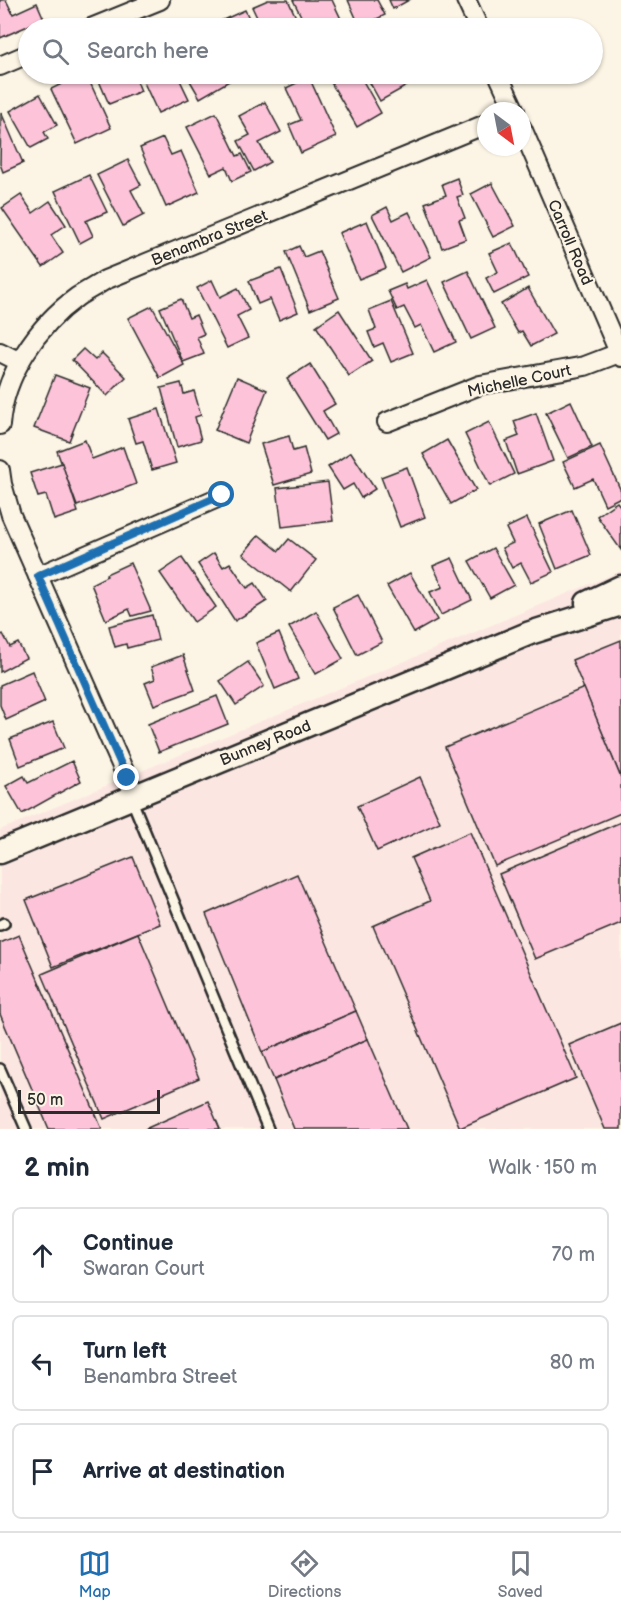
<!DOCTYPE html>
<meta charset="utf-8">
<style>
body{margin:0;font-family:"Balsamiq Sans",sans-serif;background:#f2f2f3;color:#1f2937}
.compass{position:absolute;left:477px;top:102px;width:54px;height:54px;border-radius:50%;background:#fff;box-shadow:0 2px 4px #0004;rotate:148deg}
.scale{position:absolute;left:18px;bottom:15px;width:142px;box-sizing:border-box;padding-left:6px;border:3px solid #2b2b2b;border-top:0;font-size:16px;line-height:21px;white-space:nowrap;color:#2b2b2b;-webkit-text-stroke:4px #fcf5e5;paint-order:stroke}
.stop{position:absolute;width:18px;height:18px;margin:-14px;border:4px solid #1f6fb2;border-radius:50%;background:#fff}
.stop.end{background:#1f6fb2;border-color:#fff;box-shadow:0 2px 6px #0008}
.list{margin:0;padding:0;list-style:none}
h2{display:flex;justify-content:space-between;align-items:center;height:78px;margin:0;padding:0 24px;font-size:26px}
h2 small{font-size:20px;font-weight:400;color:#747a83}
.list li{display:grid;grid-template-columns:39px 1fr auto;gap:18px;align-items:center;box-sizing:border-box;height:96px;margin:0 12px 12px;padding:0 12px;border:2px solid #e0e1e3;border-radius:9px}
.list b{display:block;font-size:22px;white-space:nowrap}
.list p{margin:0;font-size:20px;white-space:nowrap;color:#747a83}
.list em{font-size:20px;font-style:normal;color:#747a83}
.icon{flex:none;width:33px;height:33px;fill:none;stroke:currentColor;stroke-width:2;stroke-linecap:round;stroke-linejoin:round}
.map{position:relative;flex:none;width:621px;height:1129px;overflow:hidden}
.search{position:absolute;background:#fff;box-shadow:0 2px 4px #0004;left:18px;right:18px;top:18px;height:66px;display:flex;align-items:center;gap:15px;box-sizing:border-box;padding:0 21px;border-radius:33px;color:#747a83;font-size:22px}
.sheet{height:402px;background:#fff}
nav{display:flex;justify-content:space-around;align-items:center;box-sizing:border-box;height:84px;border-top:2px solid #e0e1e3;background:#fff;font-size:16px;color:#747a83}
nav a{display:grid;justify-items:center;gap:3px}
nav .on{color:#1f6fb2}
.map>svg:first-child{display:block}
.built{fill:#fce6e1}
.building{fill:#fdc4d9;stroke:#2b2b2b;stroke-width:1.5}
.lines{fill:none;stroke-linecap:round;stroke-linejoin:round}
.service-casing{stroke:#2b2b2b;stroke-width:14}
.minor-casing{stroke:#2b2b2b;stroke-width:22}
.tertiary-casing{stroke:#2b2b2b;stroke-width:27}
.service{stroke:#fcf5e5;stroke-width:9}
.minor{stroke:#fcf5e5;stroke-width:18}
.tertiary{stroke:#fcf5e5;stroke-width:22}
.route{stroke:#1f6fb2;stroke-width:8}
.labels{text-anchor:middle;stroke-width:4.5;stroke-linejoin:round;paint-order:stroke}
.street-label{font-size:16px;fill:#2b2b2b;stroke:#fcf5e5}
</style>
<div class="map">
<svg width="621" height="1129" viewBox="0 0 621 1129">
<rect width="100%" height="100%" fill="#fcf5e5"/>
<filter id="ink" filterUnits="userSpaceOnUse"><feTurbulence type="fractalNoise" baseFrequency=".0167" numOctaves="2"/><feDisplacementMap in="SourceGraphic" scale="12" xChannelSelector="R" yChannelSelector="G"/><feConvolveMatrix kernelMatrix="1 2 1 2 8 2 1 2 1" color-interpolation-filters="sRGB"/></filter>
<g filter="url(#ink)">
<path class="built" d="M 621,571 L 621,1129 L 0,1129 L 0,830 Z"/>
<g class="building">
<path d="M 0,0 L 6,0 L 13,14 L 37,3 L 44,19 L 0,38 Z"/>
<path d="M 268,0 L 288,0 L 301,28 L 262,28 L 252,7 Z"/>
<path d="M 293,0 L 332,0 L 341,19 L 330,24 L 332,28 L 307,28 Z"/>
<path d="M 348,0 L 377,0 L 385,15 L 360,27 Z"/>
<path d="M 389,0 L 409,0 L 393,9 Z"/>
<path d="M 245,10 L 254,28 L 213,28 L 212,25 Z"/>
<path d="M 96,74 L 134,74 L 141,91 L 109,104 Z"/>
<path d="M 140,74 L 177,74 L 189,99 L 158,113 Z"/>
<path d="M 186,74 L 228,74 L 231,80 L 200,98 Z"/>
<path d="M 326,74 L 359,74 L 381,113 L 357,127 Z"/>
<path d="M 365,74 L 406,74 L 412,83 L 380,101 Z"/>
<path d="M 309,77 L 336,137 L 301,153 L 289,125 L 301,120 L 286,88 Z"/>
<path d="M 74,78 L 77,83 L 88,78 L 111,128 L 77,144 L 51,89 Z"/>
<path d="M 40,94 L 57,125 L 44,132 L 48,139 L 31,148 L 10,111 Z"/>
<path d="M 265,102 L 281,132 L 259,143 L 270,162 L 254,171 L 238,141 L 250,135 L 239,116 Z"/>
<path d="M 1,112 L 23,163 L 3,172 L 0,164 Z"/>
<path d="M 216,113 L 237,156 L 242,154 L 251,172 L 232,181 L 226,167 L 211,174 L 187,127 Z"/>
<path d="M 163,138 L 171,155 L 181,151 L 199,192 L 166,207 L 140,148 Z"/>
<path d="M 128,160 L 141,185 L 131,190 L 144,215 L 123,226 L 97,175 Z"/>
<path d="M 89,175 L 107,212 L 86,221 L 93,236 L 80,243 L 55,191 Z"/>
<path d="M 457,178 L 463,195 L 457,197 L 465,218 L 459,220 L 466,239 L 442,248 L 425,203 L 446,195 L 442,184 Z"/>
<path d="M 492,183 L 515,226 L 493,237 L 471,194 Z"/>
<path d="M 21,195 L 33,213 L 50,201 L 66,225 L 51,235 L 63,253 L 43,267 L 2,208 Z"/>
<path d="M 387,207 L 393,220 L 409,212 L 431,257 L 401,272 L 372,215 Z"/>
<path d="M 367,221 L 386,268 L 359,279 L 339,233 Z"/>
<path d="M 512,243 L 528,277 L 494,294 L 486,278 L 498,272 L 489,253 Z"/>
<path d="M 299,246 L 304,257 L 319,251 L 339,298 L 310,310 L 286,252 Z"/>
<path d="M 281,269 L 298,312 L 279,320 L 270,299 L 258,304 L 249,281 Z"/>
<path d="M 468,271 L 495,328 L 471,339 L 444,282 Z"/>
<path d="M 212,280 L 220,297 L 238,288 L 249,310 L 237,316 L 248,338 L 227,348 L 197,288 Z"/>
<path d="M 427,280 L 456,342 L 434,352 L 421,325 L 415,328 L 404,307 L 397,310 L 388,291 L 405,284 L 407,289 Z"/>
<path d="M 528,288 L 554,334 L 531,346 L 522,331 L 518,333 L 501,304 Z"/>
<path d="M 181,299 L 189,318 L 196,315 L 204,334 L 197,337 L 204,354 L 183,362 L 160,308 Z"/>
<path d="M 391,301 L 413,353 L 391,362 L 383,343 L 374,347 L 368,332 L 376,329 L 369,310 Z"/>
<path d="M 152,306 L 184,365 L 160,378 L 128,318 Z"/>
<path d="M 339,310 L 372,361 L 349,376 L 316,326 Z"/>
<path d="M 83,349 L 95,360 L 102,353 L 126,377 L 107,396 L 72,360 Z"/>
<path d="M 310,364 L 335,404 L 323,411 L 336,434 L 325,440 L 287,379 Z"/>
<path d="M 55,375 L 90,388 L 69,441 L 34,428 Z"/>
<path d="M 237,377 L 267,390 L 246,443 L 215,430 Z"/>
<path d="M 181,383 L 184,394 L 194,391 L 201,415 L 195,417 L 201,440 L 177,447 L 161,388 Z"/>
<path d="M 571,401 L 592,447 L 568,458 L 546,413 Z"/>
<path d="M 159,409 L 176,463 L 152,470 L 143,441 L 136,443 L 128,419 Z"/>
<path d="M 536,413 L 553,461 L 517,474 L 506,441 L 519,436 L 514,421 Z"/>
<path d="M 489,422 L 514,474 L 490,486 L 465,434 Z"/>
<path d="M 289,436 L 293,451 L 304,448 L 311,474 L 274,485 L 261,444 Z"/>
<path d="M 85,440 L 92,459 L 123,447 L 136,484 L 77,506 L 57,451 Z"/>
<path d="M 447,440 L 476,490 L 451,504 L 423,454 Z"/>
<path d="M 600,445 L 621,491 L 621,497 L 605,505 L 593,479 L 575,487 L 563,462 Z"/>
<path d="M 351,452 L 375,489 L 361,498 L 353,484 L 343,490 L 328,467 Z"/>
<path d="M 62,463 L 78,512 L 54,520 L 46,495 L 38,497 L 30,473 Z"/>
<path d="M 407,467 L 425,517 L 400,527 L 381,477 Z"/>
<path d="M 328,482 L 333,521 L 282,527 L 277,488 Z"/>
<path d="M 617,502 L 621,507 L 621,550 L 597,516 Z"/>
<path d="M 572,510 L 591,555 L 557,569 L 539,524 Z"/>
<path d="M 527,518 L 553,572 L 531,582 L 521,563 L 512,568 L 502,548 L 513,543 L 506,528 Z"/>
<path d="M 259,535 L 279,551 L 289,539 L 316,560 L 291,592 L 243,554 Z"/>
<path d="M 493,548 L 514,585 L 490,598 L 469,561 Z"/>
<path d="M 214,553 L 223,567 L 230,563 L 247,588 L 255,583 L 267,601 L 235,621 L 198,564 Z"/>
<path d="M 182,558 L 216,607 L 194,622 L 160,573 Z"/>
<path d="M 452,558 L 472,600 L 441,615 L 430,592 L 443,587 L 433,566 Z"/>
<path d="M 130,563 L 151,611 L 132,616 L 129,609 L 106,620 L 91,584 L 107,576 L 106,574 Z"/>
<path d="M 410,573 L 437,620 L 414,633 L 387,586 Z"/>
<path d="M 358,595 L 382,642 L 357,655 L 333,607 Z"/>
<path d="M 316,611 L 343,659 L 316,674 L 289,627 Z"/>
<path d="M 152,615 L 158,640 L 127,648 L 126,644 L 115,647 L 109,626 Z"/>
<path d="M 279,633 L 298,679 L 275,689 L 256,643 Z"/>
<path d="M 3,634 L 10,647 L 18,643 L 26,658 L 0,672 L 0,636 Z"/>
<path d="M 621,640 L 621,778 L 572,660 Z"/>
<path d="M 183,655 L 195,690 L 154,705 L 145,683 L 155,679 L 151,667 Z"/>
<path d="M 248,662 L 264,686 L 236,705 L 220,681 Z"/>
<path d="M 32,671 L 45,702 L 6,720 L 0,705 L 0,685 Z"/>
<path d="M 584,688 L 621,778 L 621,813 L 495,866 L 445,747 Z"/>
<path d="M 217,696 L 228,724 L 159,752 L 148,724 Z"/>
<path d="M 53,722 L 64,748 L 20,766 L 10,739 Z"/>
<path d="M 72,761 L 81,781 L 22,814 L 6,786 L 24,776 L 28,783 Z"/>
<path d="M 420,777 L 440,822 L 377,851 L 357,806 Z"/>
<path d="M 621,822 L 621,923 L 535,959 L 499,874 Z"/>
<path d="M 470,832 L 576,1078 L 460,1128 L 373,926 L 430,901 L 411,858 Z"/>
<path d="M 133,857 L 160,924 L 53,967 L 26,900 Z"/>
<path d="M 297,874 L 356,1011 L 262,1052 L 206,914 Z"/>
<path d="M 138,933 L 199,1078 L 104,1119 L 42,974 Z"/>
<path d="M 19,935 L 102,1129 L 49,1129 L 0,1014 L 0,943 Z"/>
<path d="M 356,1011 L 368,1039 L 274,1080 L 262,1052 Z"/>
<path d="M 621,1023 L 621,1129 L 605,1129 L 569,1045 Z"/>
<path d="M 368,1039 L 407,1129 L 294,1129 L 274,1080 Z"/>
<path d="M 208,1101 L 220,1129 L 145,1129 Z"/>
</g>
<g class="lines">
<defs>
<g id="service">
<path d="M 131,798 L 268,1129"/>
<path d="M 0,925 L 4,923"/>
<path d="M 0,1069 L 26,1129"/>
</g>
<g id="minor">
<path d="M 466,0 L 479,28"/>
<path d="M 91,28 L 160,0"/>
<path d="M 0,66 L 28,54"/>
<path d="M 498,74 L 515,111"/>
<path d="M 522,128 L 621,357"/>
<path d="M 0,352 L 20,362"/>
<path d="M 387,422 L 480,385 L 585,366 L 619,353"/>
<path d="M 0,425 C 4,375 37,326 77,297 C 86,291 96,286 105,280 L 486,124"/>
<path d="M 0,470 L 2,484 L 11,515 L 135,796"/>
<path d="M 38,576 L 222,496"/>
</g>
<g id="tertiary">
<path d="M 587,603 L 621,587"/>
<path d="M 0,852 L 530,633 L 621,604"/>
</g>
</defs>
<use href="#service" class="service-casing"/>
<use href="#minor" class="minor-casing"/>
<use href="#tertiary" class="tertiary-casing"/>
<use href="#service" class="service"/>
<use href="#minor" class="minor"/>
<use href="#tertiary" class="tertiary"/>
</g>
</g>
<g class="lines" filter="url(#ink)">
<path class="route" d="M 127,778 L 38,576 L 222,495"/>
</g>
<g class="labels">
<g class="street-label">
<text transform="translate(209 237) rotate(-22)" y="6">Benambra Street</text>
<text transform="translate(571 242) rotate(67)" y="6">Carroll Road</text>
<text transform="translate(519 380) rotate(-12)" y="6">Michelle Court</text>
<text transform="translate(265 742) rotate(-22)" y="6">Bunney Road</text>
</g>
</g>
</svg>
<svg class="compass" viewBox="-18 -18 36 36"><path d="M0-13l5 13h-10z" fill="#e53935"/><path d="M0 13l5-13h-10z" fill="#747a83"/></svg>
<div class="scale">50 m</div>
<div class="stop" style="left:222px;top:495px"></div>
<div class="stop end" style="left:127px;top:778px"></div>
<div class="search"><svg class="icon" aria-label="search" viewBox="0 0 24 24"><circle cx="10" cy="10" r="6"/><path d="M15 15l6 6"/></svg>Search here</div>
</div>
<section class="sheet">
<h2>2 min<small>Walk · 150 m</small></h2>
<ul class="list">
<li><svg class="icon" aria-label="ahead" viewBox="0 0 24 24"><path d="M12 20V5M6 11l6-6 6 6"/></svg><div><b>Continue</b><p>Swaran Court</p></div><em>70 m</em></li>
<li><svg class="icon" aria-label="left" viewBox="0 0 24 24"><path d="M17 20v-9H6M10 6l-5 5 5 5"/></svg><div><b>Turn left</b><p>Benambra Street</p></div><em>80 m</em></li>
<li><svg class="icon" aria-label="arrive" viewBox="0 0 24 24"><path d="M6 21V4h12l-3 4 3 4H6"/></svg><div><b>Arrive at destination</b></div></li>
</ul>
</section>
<nav>
<a class="on"><svg class="icon" aria-label="map" viewBox="0 0 24 24"><path d="M3 6l6-2 6 2 6-2v14l-6 2-6-2-6 2zM9 4v14M15 6v14"/></svg>Map</a>
<a><svg class="icon" aria-label="directions" viewBox="0 0 24 24"><path d="M12 3l9 9-9 9-9-9zM9 14v-3h6M13 9l2 2-2 2"/></svg>Directions</a>
<a><svg class="icon" aria-label="saved" viewBox="0 0 24 24"><path d="M7 4h10v16l-5-4-5 4z"/></svg>Saved</a>
</nav>
